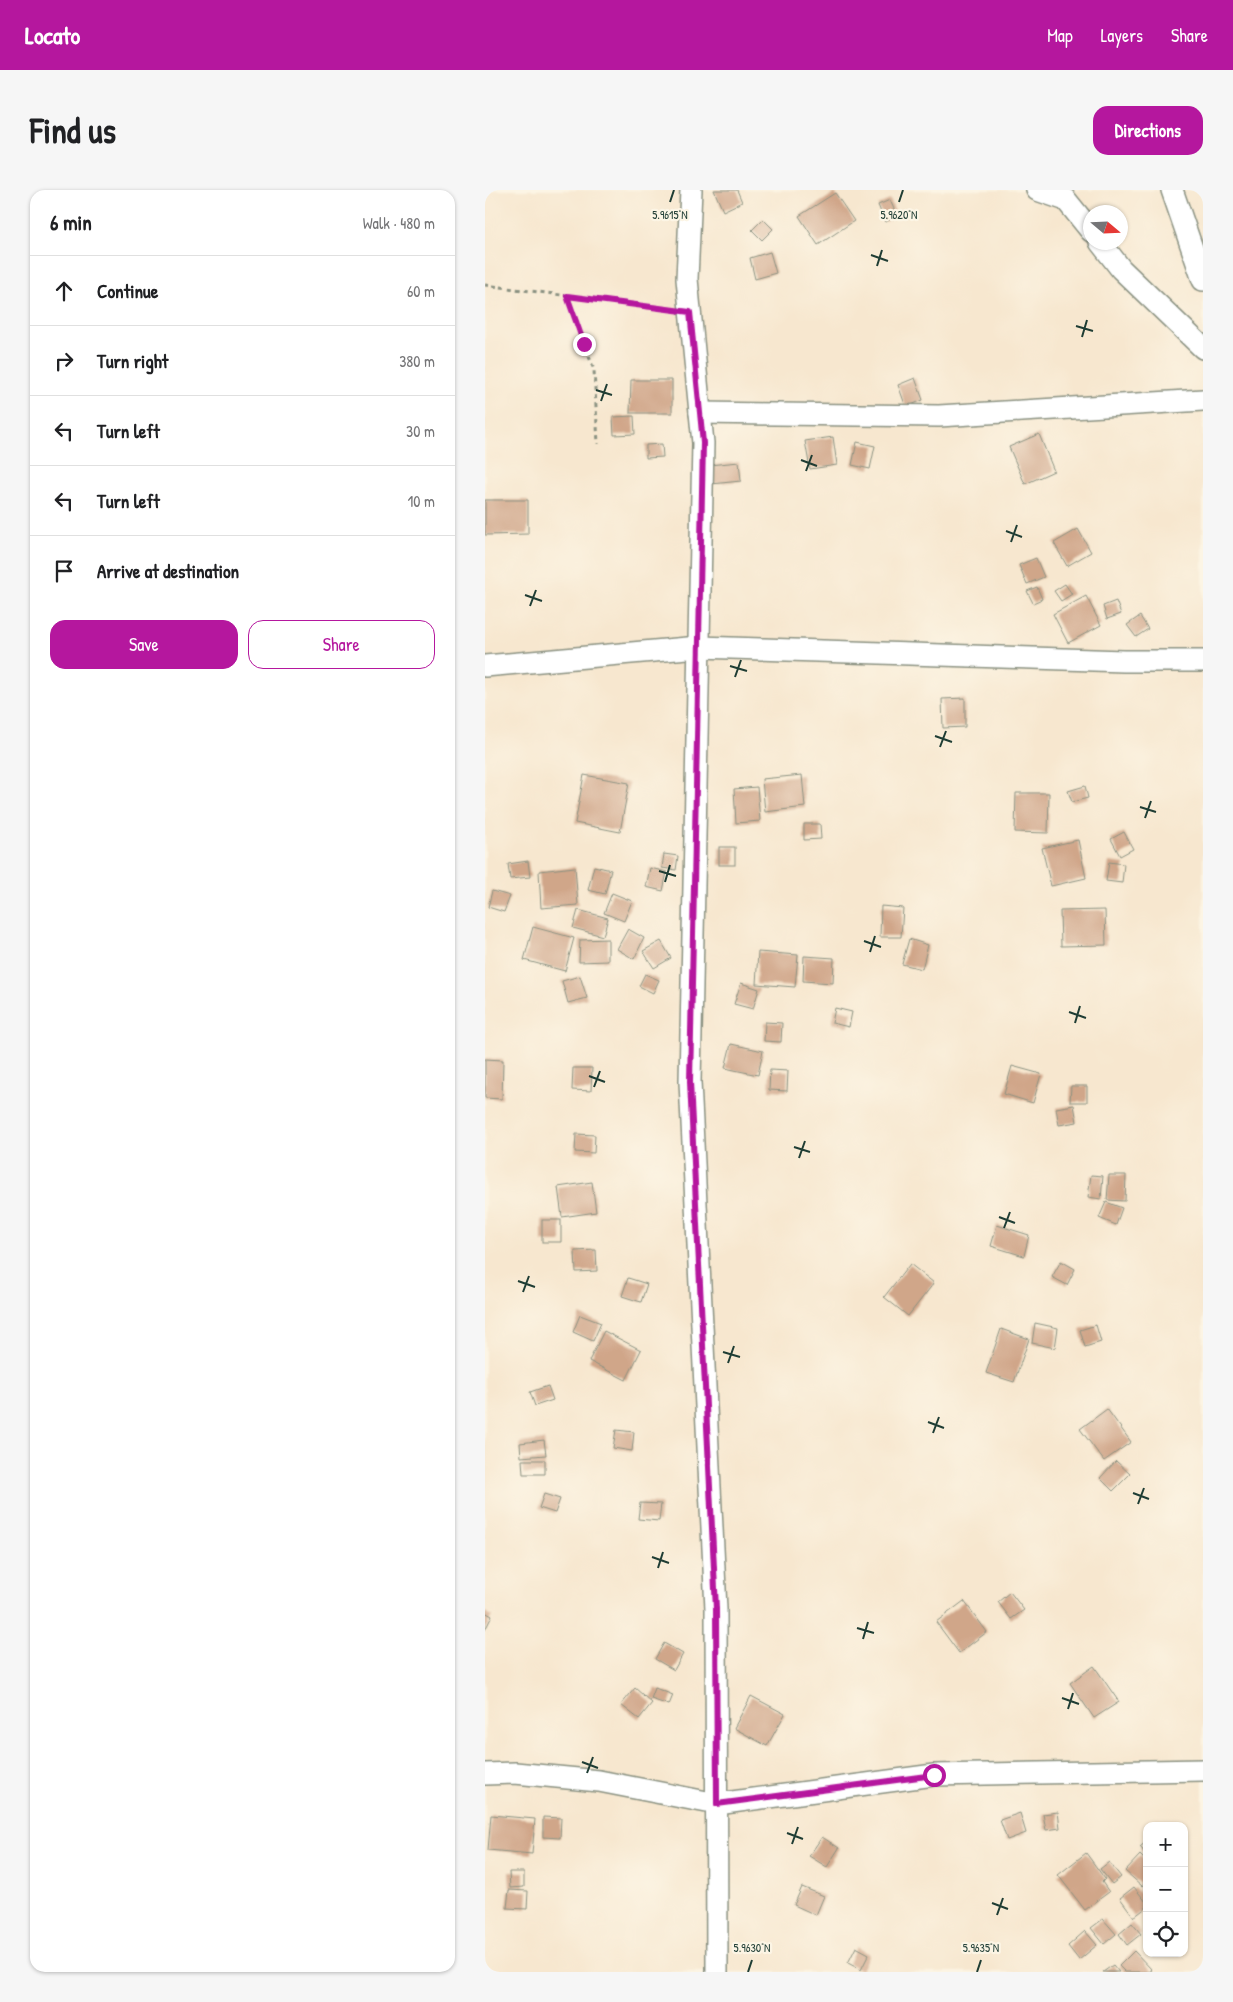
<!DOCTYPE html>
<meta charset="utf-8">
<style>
body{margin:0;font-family:"Patrick Hand",sans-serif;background:#f6f6f6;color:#202124}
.controls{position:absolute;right:15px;bottom:15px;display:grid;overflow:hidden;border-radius:10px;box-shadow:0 1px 4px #0004}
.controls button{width:45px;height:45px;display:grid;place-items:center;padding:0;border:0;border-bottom:1px solid #e0e0e0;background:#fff;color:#202124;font:25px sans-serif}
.compass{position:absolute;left:598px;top:15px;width:45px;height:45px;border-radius:50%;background:#fff;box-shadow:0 1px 4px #0004;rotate:109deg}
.stop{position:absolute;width:15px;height:15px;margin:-11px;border:4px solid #b5179e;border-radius:50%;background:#fff}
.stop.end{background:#b5179e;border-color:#fff;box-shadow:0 1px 5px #0008}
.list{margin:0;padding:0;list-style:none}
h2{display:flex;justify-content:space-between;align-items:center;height:65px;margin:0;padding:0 20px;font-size:21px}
h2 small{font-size:16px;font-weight:400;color:#757577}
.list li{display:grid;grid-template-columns:32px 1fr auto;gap:15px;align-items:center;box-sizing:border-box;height:70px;padding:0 20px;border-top:1px solid #e0e0e0}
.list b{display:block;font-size:19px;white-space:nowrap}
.list em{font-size:16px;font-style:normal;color:#757577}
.actions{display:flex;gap:10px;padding:15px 20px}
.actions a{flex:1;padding:11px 0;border:1px solid #b5179e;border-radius:15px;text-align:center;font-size:18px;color:#b5179e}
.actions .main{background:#b5179e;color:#fff}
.icon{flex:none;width:28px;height:28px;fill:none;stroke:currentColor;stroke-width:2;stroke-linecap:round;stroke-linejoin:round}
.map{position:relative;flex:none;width:718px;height:1782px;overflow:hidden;border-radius:15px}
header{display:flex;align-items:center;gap:30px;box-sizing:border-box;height:70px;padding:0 25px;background:#b5179e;color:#fff}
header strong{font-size:24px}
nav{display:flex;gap:28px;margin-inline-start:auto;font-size:18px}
.intro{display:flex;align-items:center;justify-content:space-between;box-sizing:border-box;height:120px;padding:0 30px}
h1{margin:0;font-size:35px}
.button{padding:12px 22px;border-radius:15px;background:#b5179e;color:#fff;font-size:18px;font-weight:700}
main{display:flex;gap:30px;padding:0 30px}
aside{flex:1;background:#fff;border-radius:15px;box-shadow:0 1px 4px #0004}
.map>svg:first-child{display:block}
.building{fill:#d0a689}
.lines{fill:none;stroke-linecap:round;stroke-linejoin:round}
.street-casing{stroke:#8b9282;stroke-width:24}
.path{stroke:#8b9282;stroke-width:3;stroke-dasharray:4 4;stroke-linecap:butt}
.street{stroke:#fff;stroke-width:21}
.route{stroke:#b5179e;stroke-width:6}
.ticks{fill:none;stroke:#1f3d34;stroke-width:2}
.ticks-label{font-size:12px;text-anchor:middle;fill:#1f3d34;stroke:#fcf5e5;stroke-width:4.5;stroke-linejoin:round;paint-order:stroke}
</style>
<header>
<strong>Locato</strong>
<nav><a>Map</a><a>Layers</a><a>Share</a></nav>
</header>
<div class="intro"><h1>Find us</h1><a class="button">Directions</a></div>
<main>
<aside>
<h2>6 min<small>Walk · 480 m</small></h2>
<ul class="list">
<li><svg class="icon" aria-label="ahead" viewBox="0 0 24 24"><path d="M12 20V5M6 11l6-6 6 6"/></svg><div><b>Continue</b></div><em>60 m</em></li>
<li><svg class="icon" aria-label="right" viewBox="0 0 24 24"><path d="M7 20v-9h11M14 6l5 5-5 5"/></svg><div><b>Turn right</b></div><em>380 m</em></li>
<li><svg class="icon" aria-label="left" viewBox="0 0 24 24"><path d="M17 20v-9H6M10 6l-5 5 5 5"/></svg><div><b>Turn left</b></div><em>30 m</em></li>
<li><svg class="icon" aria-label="left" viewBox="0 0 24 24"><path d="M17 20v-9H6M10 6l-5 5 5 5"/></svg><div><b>Turn left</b></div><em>10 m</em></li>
<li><svg class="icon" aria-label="arrive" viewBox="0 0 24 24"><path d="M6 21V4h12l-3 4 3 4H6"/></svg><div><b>Arrive at destination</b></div></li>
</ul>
<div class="actions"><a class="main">Save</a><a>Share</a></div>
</aside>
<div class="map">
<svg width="718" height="1782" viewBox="0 0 718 1782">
<rect width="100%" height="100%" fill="#fcf5e5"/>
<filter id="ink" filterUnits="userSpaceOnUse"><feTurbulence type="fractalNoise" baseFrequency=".02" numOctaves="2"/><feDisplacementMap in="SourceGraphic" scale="10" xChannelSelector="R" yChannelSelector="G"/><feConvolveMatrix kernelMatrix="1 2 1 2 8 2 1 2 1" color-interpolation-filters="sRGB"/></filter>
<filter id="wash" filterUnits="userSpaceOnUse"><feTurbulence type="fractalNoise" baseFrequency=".0096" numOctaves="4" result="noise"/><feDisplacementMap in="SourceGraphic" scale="20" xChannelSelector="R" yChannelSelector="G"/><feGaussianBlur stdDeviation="1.12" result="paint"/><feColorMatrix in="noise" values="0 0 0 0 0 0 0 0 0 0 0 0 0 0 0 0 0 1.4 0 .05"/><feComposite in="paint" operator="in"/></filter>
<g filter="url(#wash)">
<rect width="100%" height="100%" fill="#f7e7cf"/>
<g id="blocks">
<g class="building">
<path d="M 229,0 L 252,0 L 257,12 L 238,21 Z"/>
<path d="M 350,3 L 369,31 L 333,55 L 314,26 Z"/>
<path d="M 405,10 L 412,26 L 400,32 L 393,15 Z"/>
<path d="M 278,29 L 288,39 L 277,50 L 267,40 Z"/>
<path d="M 285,62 L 291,83 L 270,89 L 265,68 Z"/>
<path d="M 430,188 L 438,210 L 421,217 L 413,195 Z"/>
<path d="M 146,190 L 187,190 L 187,223 L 145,223 Z"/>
<path d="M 149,226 L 150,244 L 129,245 L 128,227 Z"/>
<path d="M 554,244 L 569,281 L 540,294 L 524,257 Z"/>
<path d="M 348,247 L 352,275 L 325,279 L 320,251 Z"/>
<path d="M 372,252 L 390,256 L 385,279 L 367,275 Z"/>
<path d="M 177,254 L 178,267 L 161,268 L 161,255 Z"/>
<path d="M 254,272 L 256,291 L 226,294 L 224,275 Z"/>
<path d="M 0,310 L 43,310 L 43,344 L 0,345 Z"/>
<path d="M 593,339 L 606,362 L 582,376 L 569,353 Z"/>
<path d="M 551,368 L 559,387 L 542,394 L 534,375 Z"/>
<path d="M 580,394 L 587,404 L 576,411 L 569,401 Z"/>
<path d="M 552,397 L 557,409 L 548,413 L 542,401 Z"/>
<path d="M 601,406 L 616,435 L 583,453 L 568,424 Z"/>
<path d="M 631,411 L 636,424 L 622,429 L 618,416 Z"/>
<path d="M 655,426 L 663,439 L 651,447 L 642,435 Z"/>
<path d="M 480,508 L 480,537 L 458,538 L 457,509 Z"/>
<path d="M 99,585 L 144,593 L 135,642 L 90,633 Z"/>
<path d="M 317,585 L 320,617 L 280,622 L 277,589 Z"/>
<path d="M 600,596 L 603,608 L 587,612 L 583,601 Z"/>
<path d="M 272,597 L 275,631 L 251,633 L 249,599 Z"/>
<path d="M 531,603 L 564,603 L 563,643 L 530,642 Z"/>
<path d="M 319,634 L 335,634 L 336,649 L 319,650 Z"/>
<path d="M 639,642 L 648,659 L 635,666 L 626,649 Z"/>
<path d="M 593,650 L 601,688 L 566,696 L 557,658 Z"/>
<rect x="234" y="657" width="16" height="18"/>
<path d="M 179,664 L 193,666 L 191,680 L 177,678 Z"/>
<path d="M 43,671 L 45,687 L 25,689 L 23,674 Z"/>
<path d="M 624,672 L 639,674 L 637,693 L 621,691 Z"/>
<path d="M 109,676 L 126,680 L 120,704 L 103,700 Z"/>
<path d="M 90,677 L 93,715 L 56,718 L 54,681 Z"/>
<path d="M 165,678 L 182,682 L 178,701 L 161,697 Z"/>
<path d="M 7,701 L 25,706 L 19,722 L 3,717 Z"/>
<path d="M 127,703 L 147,711 L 139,731 L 119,723 Z"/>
<path d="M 396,716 L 418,718 L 416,747 L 395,747 Z"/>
<path d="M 93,720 L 123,728 L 118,746 L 88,738 Z"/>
<path d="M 620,720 L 621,755 L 576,756 L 575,721 Z"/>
<path d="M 48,737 L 89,748 L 80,781 L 39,770 Z"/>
<path d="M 143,739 L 159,748 L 149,769 L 132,759 Z"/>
<path d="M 123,749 L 123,771 L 94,772 L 95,750 Z"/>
<path d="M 424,749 L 443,755 L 437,779 L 417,774 Z"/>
<path d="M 176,751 L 186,768 L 169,778 L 158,761 Z"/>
<path d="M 273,762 L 313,765 L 310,797 L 271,794 Z"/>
<path d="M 319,766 L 349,768 L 348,793 L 318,791 Z"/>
<path d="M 160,784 L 174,790 L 168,803 L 154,796 Z"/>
<path d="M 95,786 L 102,808 L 83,813 L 77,791 Z"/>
<path d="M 256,793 L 274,799 L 268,819 L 249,814 Z"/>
<path d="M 350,818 L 367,822 L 364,837 L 347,833 Z"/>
<path d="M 280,832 L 297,833 L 296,852 L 279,851 Z"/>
<path d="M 246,854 L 278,861 L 273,885 L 240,878 Z"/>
<path d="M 0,869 L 18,870 L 17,909 L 0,908 Z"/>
<path d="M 527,876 L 556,884 L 548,913 L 519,904 Z"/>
<path d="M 88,878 L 107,878 L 106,901 L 87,900 Z"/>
<path d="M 285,880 L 303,881 L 302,901 L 284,900 Z"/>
<path d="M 586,896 L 602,896 L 602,912 L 585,912 Z"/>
<path d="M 589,915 L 592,932 L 574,935 L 571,918 Z"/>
<path d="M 91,944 L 110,945 L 109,963 L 90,962 Z"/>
<path d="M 606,985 L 618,986 L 616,1009 L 603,1007 Z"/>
<path d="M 624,985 L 641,985 L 640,1011 L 622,1010 Z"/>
<path d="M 107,992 L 111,1022 L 77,1027 L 73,997 Z"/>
<path d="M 621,1012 L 637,1018 L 631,1035 L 614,1028 Z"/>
<rect x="57" y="1030" width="19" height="22"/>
<path d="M 512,1035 L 544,1045 L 539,1066 L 506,1056 Z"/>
<path d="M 111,1060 L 112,1081 L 91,1082 L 90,1061 Z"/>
<path d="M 576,1071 L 590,1079 L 582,1095 L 567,1087 Z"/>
<path d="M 425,1074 L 449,1093 L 423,1126 L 399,1107 Z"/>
<path d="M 143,1088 L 162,1094 L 156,1112 L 137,1106 Z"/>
<path d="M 95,1125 L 116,1133 L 108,1151 L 88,1142 Z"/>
<path d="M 550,1133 L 573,1138 L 570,1158 L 547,1153 Z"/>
<path d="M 611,1135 L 616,1152 L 600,1157 L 595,1140 Z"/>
<path d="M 516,1139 L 544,1149 L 529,1192 L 501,1183 Z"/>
<path d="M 119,1141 L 156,1160 L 141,1190 L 104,1171 Z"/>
<path d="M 63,1196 L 68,1210 L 50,1216 L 45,1202 Z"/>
<path d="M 622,1219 L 646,1252 L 619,1271 L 595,1239 Z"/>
<path d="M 131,1240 L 149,1242 L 147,1261 L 128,1258 Z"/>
<path d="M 59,1250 L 61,1265 L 36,1267 L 35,1253 Z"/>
<path d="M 37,1270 L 60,1270 L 60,1284 L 38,1284 Z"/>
<path d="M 631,1271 L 645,1284 L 628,1301 L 615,1288 Z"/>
<path d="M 59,1304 L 75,1309 L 70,1323 L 54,1318 Z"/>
<path d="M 155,1313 L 176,1314 L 174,1331 L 153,1329 Z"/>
<path d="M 525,1402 L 539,1420 L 526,1429 L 513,1412 Z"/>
<path d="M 479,1411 L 502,1442 L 474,1463 L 451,1432 Z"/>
<path d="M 0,1422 L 7,1426 L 0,1440 Z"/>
<path d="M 179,1453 L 198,1464 L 189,1480 L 170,1469 Z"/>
<path d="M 609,1476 L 634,1512 L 609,1528 L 585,1493 Z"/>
<path d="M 150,1498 L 167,1513 L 154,1529 L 136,1515 Z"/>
<path d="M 170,1498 L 188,1505 L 184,1515 L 166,1509 Z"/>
<path d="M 266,1506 L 300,1524 L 282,1556 L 249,1538 Z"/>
<path d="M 573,1622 L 575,1638 L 561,1640 L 558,1624 Z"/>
<path d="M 535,1623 L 541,1643 L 522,1650 L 515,1630 Z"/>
<path d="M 6,1625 L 50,1629 L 47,1664 L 3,1660 Z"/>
<path d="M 58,1627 L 76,1628 L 75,1648 L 58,1647 Z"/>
<path d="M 337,1647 L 354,1658 L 342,1677 L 324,1666 Z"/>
<path d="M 662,1651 L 662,1665 L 655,1657 Z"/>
<path d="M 601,1663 L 620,1689 L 617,1692 L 624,1702 L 600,1720 L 573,1685 Z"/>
<path d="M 655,1665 L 662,1672 L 662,1691 L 657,1696 L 640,1681 Z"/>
<path d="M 624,1672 L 636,1687 L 627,1694 L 615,1679 Z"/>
<path d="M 24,1682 L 39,1682 L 39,1697 L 25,1698 Z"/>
<path d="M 317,1697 L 339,1706 L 331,1725 L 309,1715 Z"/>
<path d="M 649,1697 L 662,1713 L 662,1717 L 649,1727 L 635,1708 Z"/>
<path d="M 24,1700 L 43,1701 L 42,1719 L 22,1718 Z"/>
<path d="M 618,1729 L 631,1744 L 619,1754 L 606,1738 Z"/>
<path d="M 647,1733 L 656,1744 L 642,1755 L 634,1744 Z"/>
<path d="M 600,1741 L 612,1755 L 594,1770 L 583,1756 Z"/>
<path d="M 371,1757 L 384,1764 L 376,1780 L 363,1773 Z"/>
<path d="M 649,1761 L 667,1780 L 664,1782 L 640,1782 L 634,1776 Z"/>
<path d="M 628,1775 L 634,1782 L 618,1782 Z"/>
</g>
</g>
</g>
<g filter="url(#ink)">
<use href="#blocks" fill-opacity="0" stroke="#8b9282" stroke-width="1"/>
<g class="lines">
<defs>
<g id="street">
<path d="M 206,0 L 202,89 L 218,253 L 205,892 L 231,1419 L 232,1782"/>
<path d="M 552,0 L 581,10 L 606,41"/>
<path d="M 687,0 L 718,90"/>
<path d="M 615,52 L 636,79 L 718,158"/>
<path d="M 215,223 L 454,226 L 718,210"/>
<path d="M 0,476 L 214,457 L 639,471 L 718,471"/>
<path d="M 0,1584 L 30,1583 L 114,1591 L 232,1614 L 449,1585 L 718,1580"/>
</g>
</defs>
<use href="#street" class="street-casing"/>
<g class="path">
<path d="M 0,95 L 183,119"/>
<path d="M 82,106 L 109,180 L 113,254"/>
</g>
<use href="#street" class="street"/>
</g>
</g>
<g class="lines" filter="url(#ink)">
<path class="route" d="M 99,154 L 82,106 L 205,122 L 218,253 L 205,892 L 231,1419 L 232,1614 L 449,1585"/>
</g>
<path class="ticks" d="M 185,12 L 189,0M 414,12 L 418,0M 386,65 L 403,71M 392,76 L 397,60M 591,136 L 608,141M 597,147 L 602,130M 111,200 L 127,205M 116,211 L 122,194M 316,270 L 332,276M 321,281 L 327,265M 521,341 L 537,347M 526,352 L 532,335M 40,405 L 57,411M 45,416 L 51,400M 245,476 L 262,481M 250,487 L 256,470M 450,546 L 467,552M 455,557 L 461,541M 655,617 L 671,622M 660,628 L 666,611M 174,681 L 191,686M 180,692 L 185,675M 379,751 L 396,757M 385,762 L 390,746M 584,822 L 601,828M 590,833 L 595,816M 104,886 L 120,892M 109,897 L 115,881M 309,957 L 325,962M 314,968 L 320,951M 514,1027 L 530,1033M 519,1038 L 525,1022M 33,1091 L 50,1097M 38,1102 L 44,1086M 238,1162 L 255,1167M 243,1173 L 249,1156M 443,1232 L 459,1238M 448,1243 L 454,1227M 648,1303 L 664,1309M 653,1314 L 659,1298M 167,1367 L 184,1373M 173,1378 L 178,1362M 372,1438 L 389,1443M 378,1449 L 383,1432M 577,1508 L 594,1514M 583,1519 L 588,1503M 97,1572 L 113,1578M 102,1583 L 108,1567M 302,1643 L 318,1649M 307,1654 L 313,1637M 507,1713 L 523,1719M 512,1725 L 518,1708M 263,1782 L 267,1770M 492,1782 L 496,1770"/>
<g class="ticks-label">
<text x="185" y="29">5.9615°N</text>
<text x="414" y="29">5.9620°N</text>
<text x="267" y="1762">5.9630°N</text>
<text x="496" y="1762">5.9635°N</text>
</g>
</svg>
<div class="controls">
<button>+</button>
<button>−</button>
<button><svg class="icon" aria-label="locate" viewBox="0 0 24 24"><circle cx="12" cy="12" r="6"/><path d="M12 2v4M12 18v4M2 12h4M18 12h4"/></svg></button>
</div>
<svg class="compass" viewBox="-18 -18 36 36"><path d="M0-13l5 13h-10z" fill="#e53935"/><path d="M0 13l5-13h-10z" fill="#757577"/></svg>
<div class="stop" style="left:449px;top:1585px"></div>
<div class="stop end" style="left:99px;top:154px"></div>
</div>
</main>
